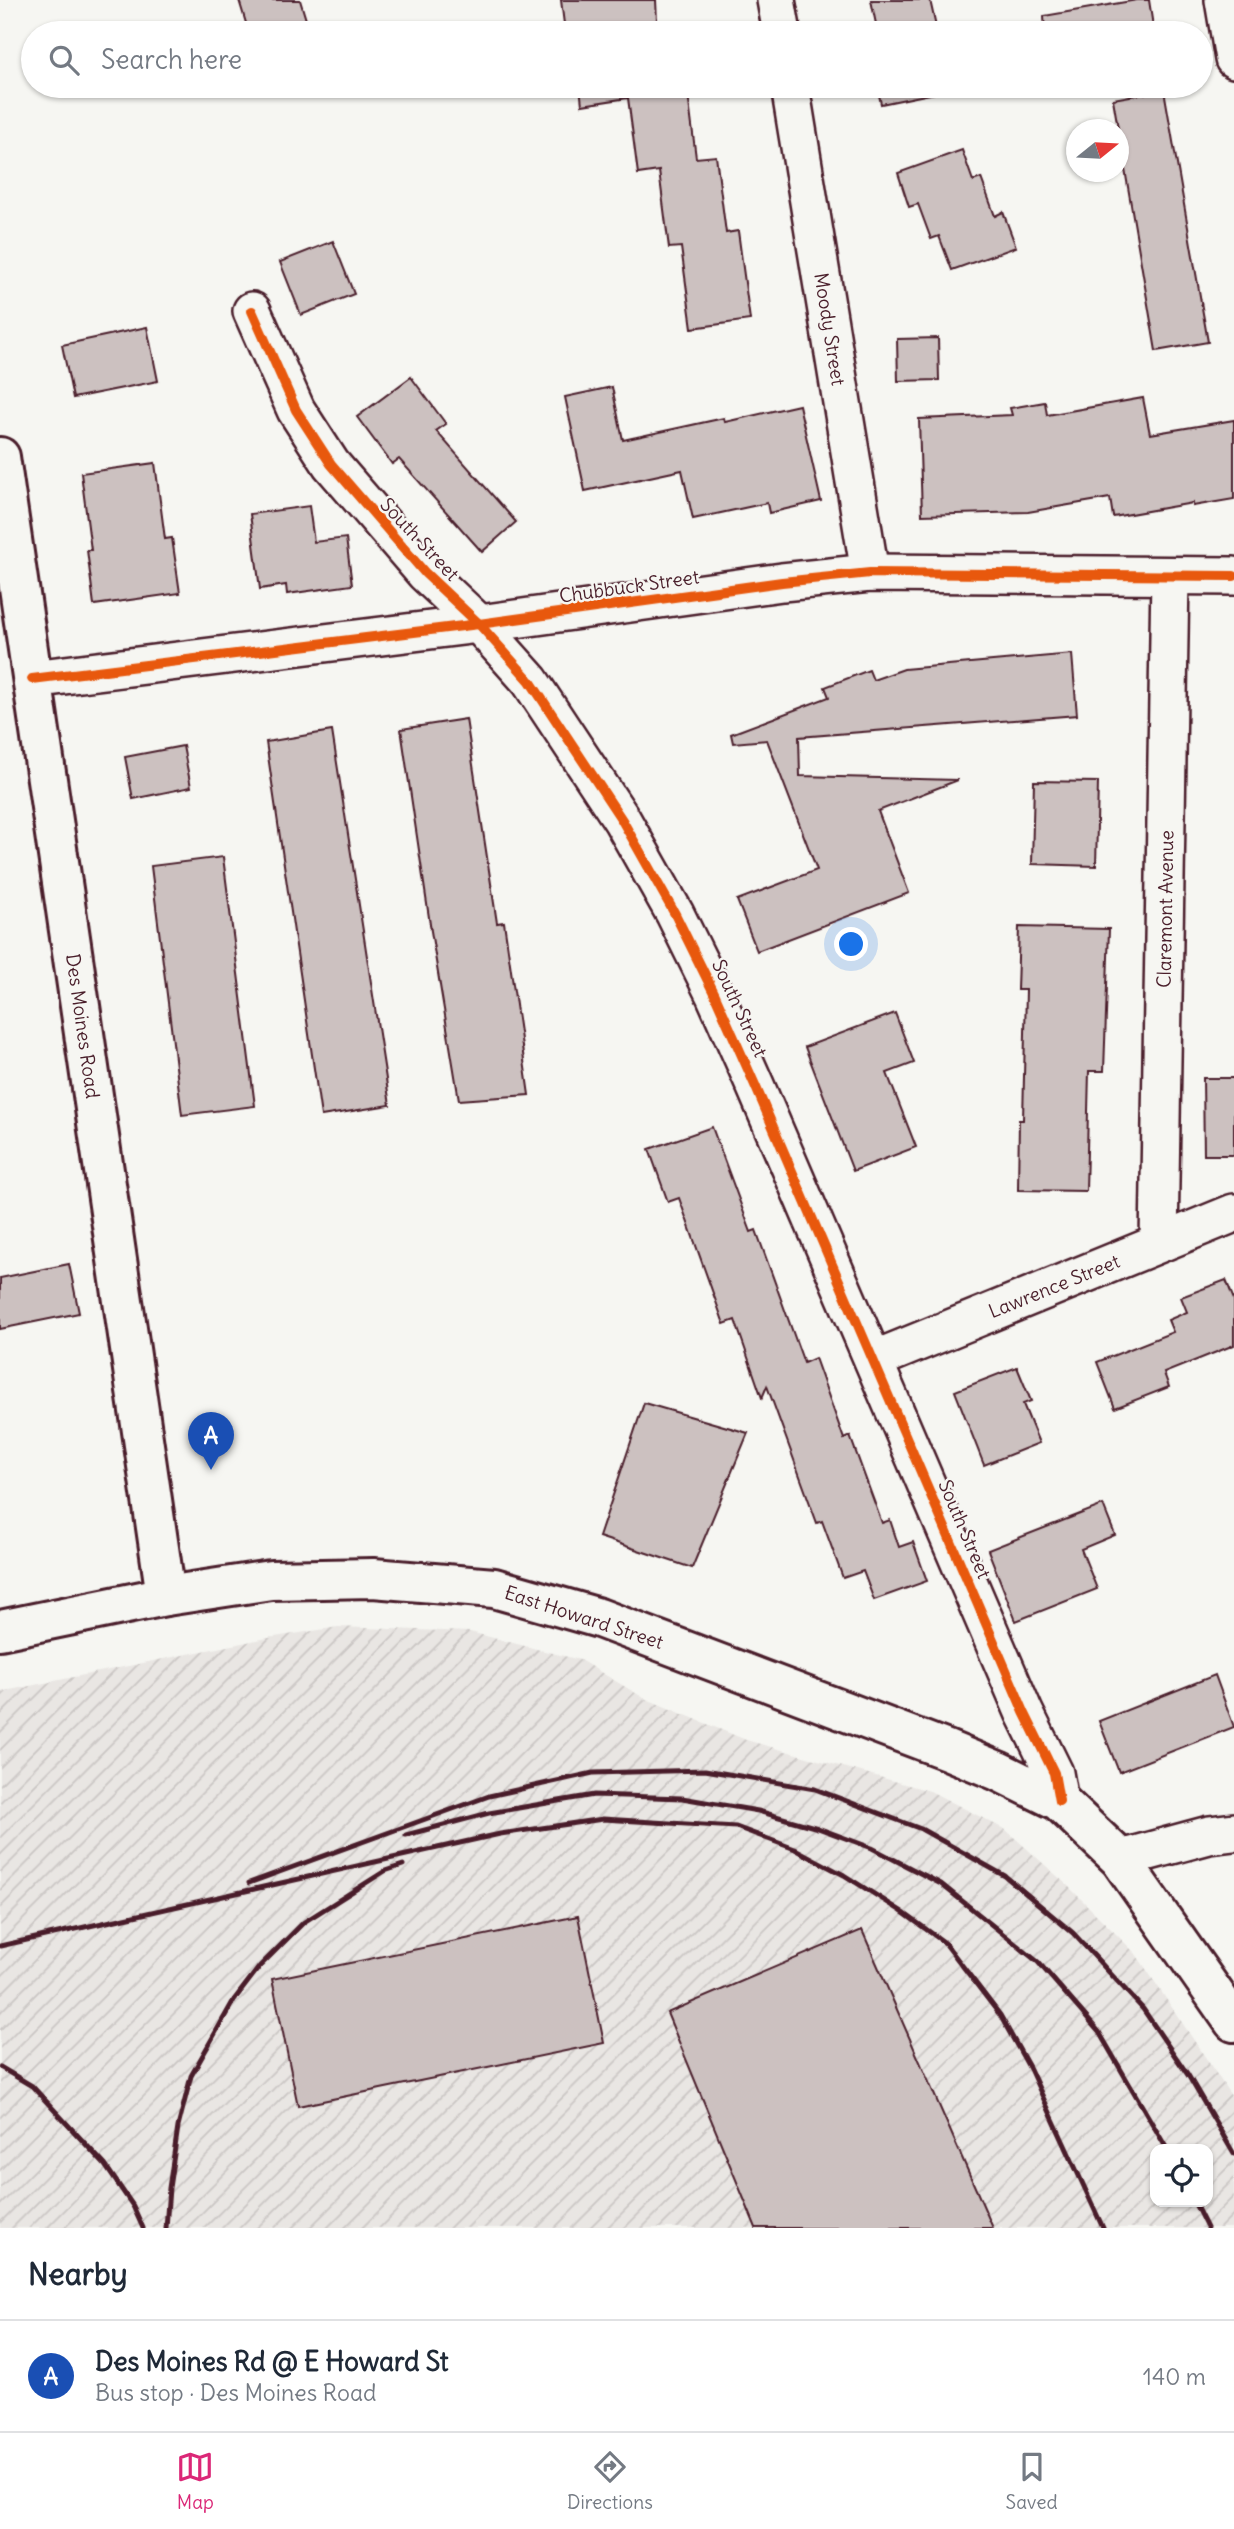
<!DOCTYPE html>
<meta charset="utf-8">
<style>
body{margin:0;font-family:Delius,sans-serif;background:#f6f6f7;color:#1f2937}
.controls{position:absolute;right:21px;bottom:21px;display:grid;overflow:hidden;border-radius:14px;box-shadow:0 2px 5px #0004}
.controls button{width:63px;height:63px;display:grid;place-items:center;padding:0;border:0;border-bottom:2px solid #e0e1e3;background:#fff;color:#1f2937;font:35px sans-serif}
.compass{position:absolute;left:1066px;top:119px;width:63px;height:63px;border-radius:50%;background:#fff;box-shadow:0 2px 5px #0004;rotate:72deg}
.you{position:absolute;left:852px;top:945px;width:24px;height:24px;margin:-18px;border:5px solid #fff;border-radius:50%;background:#1a73e8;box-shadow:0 0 0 10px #1a73e833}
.badge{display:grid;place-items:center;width:46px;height:46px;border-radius:50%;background:#db2777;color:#fff;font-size:23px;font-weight:700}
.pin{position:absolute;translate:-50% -58px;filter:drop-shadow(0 2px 4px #0008)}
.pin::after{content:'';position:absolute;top:37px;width:24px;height:21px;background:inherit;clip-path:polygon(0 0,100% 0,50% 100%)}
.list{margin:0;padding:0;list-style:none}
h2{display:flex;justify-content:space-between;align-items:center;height:91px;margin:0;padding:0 28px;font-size:30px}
h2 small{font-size:23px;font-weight:400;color:#747a83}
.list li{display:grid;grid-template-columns:46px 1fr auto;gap:21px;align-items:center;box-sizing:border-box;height:112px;padding:0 28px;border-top:2px solid #e0e1e3}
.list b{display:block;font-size:26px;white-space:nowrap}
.list p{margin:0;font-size:23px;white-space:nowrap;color:#747a83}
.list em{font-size:23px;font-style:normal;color:#747a83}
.icon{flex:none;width:38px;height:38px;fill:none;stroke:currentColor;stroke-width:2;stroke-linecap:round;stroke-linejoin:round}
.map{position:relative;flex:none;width:1234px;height:2228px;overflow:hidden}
.search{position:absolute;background:#fff;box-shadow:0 2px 5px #0004;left:21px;right:21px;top:21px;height:77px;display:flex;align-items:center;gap:18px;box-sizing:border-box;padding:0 24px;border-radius:38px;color:#747a83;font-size:26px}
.sheet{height:203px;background:#fff}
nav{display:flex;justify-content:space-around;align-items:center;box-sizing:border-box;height:98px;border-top:2px solid #e0e1e3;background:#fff;font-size:19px;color:#747a83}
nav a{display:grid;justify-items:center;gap:4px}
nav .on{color:#db2777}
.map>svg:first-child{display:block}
.industrial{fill:url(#industrial-furrows);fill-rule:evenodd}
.building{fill:#ccc1c0;stroke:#4a1f2b;stroke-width:2}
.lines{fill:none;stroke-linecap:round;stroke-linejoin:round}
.minor-casing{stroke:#4a1f2b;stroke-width:42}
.tertiary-casing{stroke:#4a1f2b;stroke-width:44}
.secondary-casing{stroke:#4a1f2b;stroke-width:44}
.minor{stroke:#f6f6f2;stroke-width:37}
.tertiary{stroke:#f6f6f2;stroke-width:38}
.secondary{stroke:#f6f6f2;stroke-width:38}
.rail{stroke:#4a1f2b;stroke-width:5}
.cycleway-casing{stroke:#f6f6f2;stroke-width:15}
.cycleway{stroke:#e8590c;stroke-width:10}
.labels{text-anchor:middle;stroke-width:5;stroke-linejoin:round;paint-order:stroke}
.street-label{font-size:19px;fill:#4a1f2b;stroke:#f6f6f2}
</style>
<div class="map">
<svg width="1234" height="2228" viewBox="0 0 1234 2228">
<defs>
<pattern id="industrial-furrows" width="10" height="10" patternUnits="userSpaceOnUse" patternTransform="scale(1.75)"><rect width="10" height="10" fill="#e9e6e3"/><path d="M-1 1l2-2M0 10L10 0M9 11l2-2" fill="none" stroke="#c9c5c3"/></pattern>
</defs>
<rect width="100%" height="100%" fill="#f6f6f2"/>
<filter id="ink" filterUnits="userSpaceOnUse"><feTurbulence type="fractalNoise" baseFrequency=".0143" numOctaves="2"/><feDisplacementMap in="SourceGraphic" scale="14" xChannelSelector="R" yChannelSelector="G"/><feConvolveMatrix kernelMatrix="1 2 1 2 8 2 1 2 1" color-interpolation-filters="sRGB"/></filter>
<g filter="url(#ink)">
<path class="industrial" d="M 338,1627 L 470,1632 L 580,1660 L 644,1698 L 746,1740 L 930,1791 L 1006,1830 L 1066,1884 L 1136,1954 L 1234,2100 L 1234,2228 L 0,2228 L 0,1692 L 262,1639 ZM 1155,2149 L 1208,2149 L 1208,2202 L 1155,2202 Z"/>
<g class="building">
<path d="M 239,0 L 300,0 L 310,33 L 249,33 Z"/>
<path d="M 561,0 L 656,0 L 657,21 L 631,24 L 632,33 L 565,32 Z"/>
<path d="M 871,0 L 930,0 L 936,27 L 927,29 L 928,33 L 866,33 L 865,27 L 876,24 Z"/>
<path d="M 1137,0 L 1149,0 L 1154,33 L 1045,33 L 1044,16 Z"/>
<path d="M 580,86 L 687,86 L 696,158 L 716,156 L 726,233 L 738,231 L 750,320 L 692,328 L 681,247 L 669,248 L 659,171 L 638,174 L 628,98 L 582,105 Z"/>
<path d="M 877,86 L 939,86 L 940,92 L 881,104 Z"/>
<path d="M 1164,90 L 1208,342 L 1156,351 L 1113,99 Z"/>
<path d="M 962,150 L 973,181 L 981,178 L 995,216 L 1003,212 L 1016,247 L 952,270 L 939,236 L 931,239 L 918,204 L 909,207 L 898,173 Z"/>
<path d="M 333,241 L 354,294 L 301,315 L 280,262 Z"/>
<path d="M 147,327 L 158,381 L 73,398 L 62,345 Z"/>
<path d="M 938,338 L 939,380 L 898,381 L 897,339 Z"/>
<path d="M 411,377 L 446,424 L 436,431 L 516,522 L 482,552 L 399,459 L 392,464 L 357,417 Z"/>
<path d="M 612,387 L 623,440 L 724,418 L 725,422 L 799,405 L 821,501 L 769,513 L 767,503 L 693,519 L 682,470 L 585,491 L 565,397 Z"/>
<path d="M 1143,398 L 1150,434 L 1234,420 L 1234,499 L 1193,506 L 1193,503 L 1113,517 L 1110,498 L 1028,512 L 922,515 L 919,419 L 1012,415 L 1010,408 L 1045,402 L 1047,415 Z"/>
<path d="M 155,463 L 165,539 L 172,538 L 180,593 L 94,605 L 87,550 L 91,550 L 81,473 Z"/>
<path d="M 309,506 L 314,542 L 346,538 L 352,585 L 287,594 L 286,585 L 260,589 L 250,514 Z"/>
<path d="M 1072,654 L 1077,715 L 799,737 L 800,776 L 958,780 L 878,811 L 909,893 L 757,951 L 737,900 L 817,870 L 767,740 L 733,743 L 731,734 L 829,697 L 825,687 L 869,670 L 873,680 L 904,669 Z"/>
<path d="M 466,719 L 497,923 L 504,922 L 529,1095 L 459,1100 L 431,931 L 401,729 Z"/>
<path d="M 332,731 L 390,1105 L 321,1116 L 266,742 Z"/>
<path d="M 183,746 L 191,787 L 133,799 L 125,757 Z"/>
<path d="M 1034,781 L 1098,782 L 1096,866 L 1032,864 Z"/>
<path d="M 223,857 L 255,1106 L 182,1115 L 151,866 Z"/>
<path d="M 1019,927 L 1109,929 L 1104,1071 L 1089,1071 L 1086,1191 L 1018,1190 L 1019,1120 L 1023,1120 L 1026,990 L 1017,990 Z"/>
<path d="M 895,1013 L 914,1063 L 887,1073 L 916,1147 L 853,1171 L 805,1047 Z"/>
<path d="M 1203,1078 L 1234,1078 L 1234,1155 L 1204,1155 Z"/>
<path d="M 712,1127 L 751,1232 L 756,1230 L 804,1363 L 815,1358 L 844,1439 L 850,1436 L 882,1523 L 890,1520 L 899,1547 L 913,1542 L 927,1581 L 874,1600 L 863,1571 L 843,1578 L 822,1521 L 817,1523 L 767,1386 L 762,1398 L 735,1320 L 724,1324 L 679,1198 L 668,1202 L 649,1149 Z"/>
<path d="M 69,1264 L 79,1313 L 0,1329 L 0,1278 Z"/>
<path d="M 1226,1280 L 1234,1300 L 1234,1345 L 1164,1373 L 1169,1387 L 1115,1408 L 1097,1362 L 1173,1332 L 1168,1320 L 1187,1312 L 1181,1297 Z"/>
<path d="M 1017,1367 L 1031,1401 L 1023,1404 L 1039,1443 L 984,1465 L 955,1391 Z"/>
<path d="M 644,1403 L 748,1433 L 692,1568 L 599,1537 Z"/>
<path d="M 1103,1505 L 1115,1535 L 1081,1549 L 1097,1589 L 1016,1621 L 988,1550 Z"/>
<path d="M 1215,1675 L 1234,1727 L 1119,1772 L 1099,1721 Z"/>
<path d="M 578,1916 L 604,2043 L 298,2106 L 272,1979 Z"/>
<path d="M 862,1930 L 993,2228 L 756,2228 L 667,2013 Z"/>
</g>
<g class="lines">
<defs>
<g id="minor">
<path d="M 776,0 L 782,33"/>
<path d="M 1224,0 L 1234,59"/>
<path d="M 790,86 L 870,573"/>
<path d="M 252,311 L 296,410 L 331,464 L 425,573 L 479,624 L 530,681 L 622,820 L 675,914 L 715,995 L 755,1085 L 1024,1712 L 1054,1773 L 1059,1801"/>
<path d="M 32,679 L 479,624 L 782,582 L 870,573 L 1234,576"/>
<path d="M 1159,1242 L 1170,576"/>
<path d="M 874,1360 L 1234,1213"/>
<path d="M 1120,1859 L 1209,1835 L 1234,1832"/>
</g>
<path id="tertiary" d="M 0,457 L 166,1596"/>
<path id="secondary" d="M 0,1630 L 166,1596 L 271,1580 L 373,1578 L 494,1588 L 599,1618 L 947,1750 L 998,1771 L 1059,1801 L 1120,1859 L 1234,2022"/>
</defs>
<use href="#minor" class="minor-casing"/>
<use href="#tertiary" class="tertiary-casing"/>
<use href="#secondary" class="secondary-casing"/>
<use href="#minor" class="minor"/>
<use href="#tertiary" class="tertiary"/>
<use href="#secondary" class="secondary"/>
<g class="rail">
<path d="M 406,1835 L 489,1813 L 594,1795 L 682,1798 L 758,1811 L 818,1828 L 872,1848 L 941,1884 L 1038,1962 L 1099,2032 L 1167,2149"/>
<path d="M 249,1883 L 489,1796 L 593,1773 L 705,1770 L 815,1789 L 921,1829 L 1005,1876 L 1073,1933 L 1143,2009 L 1188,2075 L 1234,2154"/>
<path d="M 0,1946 L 500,1834 L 603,1819 L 736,1827 L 795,1849 L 844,1875 L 901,1911 L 945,1943 L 1000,2015 L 1030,2069 L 1103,2228"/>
<path d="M 0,2067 L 32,2086 L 105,2165 L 133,2206 L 143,2228"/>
<path d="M 1194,2202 L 1207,2228"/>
<path d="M 166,2228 L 169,2188 L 178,2127 L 191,2076 L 234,2000 L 260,1966 L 304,1922 L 385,1871 L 403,1865"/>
</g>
<defs>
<g id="cycleway">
<path d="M 252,311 L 296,410 L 331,464 L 425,573 L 479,624 L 530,681 L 622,820 L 675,914 L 715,995 L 755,1085 L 1024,1712 L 1054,1773 L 1059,1801"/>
<path d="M 32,679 L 479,624 L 782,582 L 870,573 L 1234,576"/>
</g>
</defs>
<use href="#cycleway" class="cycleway-casing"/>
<use href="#cycleway" class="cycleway"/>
</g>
</g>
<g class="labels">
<g class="street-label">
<text transform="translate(830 329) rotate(81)" y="7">Moody Street</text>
<text transform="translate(420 539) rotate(47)" y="7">South Street</text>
<text transform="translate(629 586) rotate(-8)" y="7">Chubbuck Street</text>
<text transform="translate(1165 909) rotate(-89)" y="7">Claremont Avenue</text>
<text transform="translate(740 1008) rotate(65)" y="7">South Street</text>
<text transform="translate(83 1026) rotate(82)" y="7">Des Moines Road</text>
<text transform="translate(1054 1286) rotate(-22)" y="7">Lawrence Street</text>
<text transform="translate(965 1529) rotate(67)" y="7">South Street</text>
<text transform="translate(584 1617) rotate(18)" y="7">East Howard Street</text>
</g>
</g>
</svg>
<div class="controls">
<button><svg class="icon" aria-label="locate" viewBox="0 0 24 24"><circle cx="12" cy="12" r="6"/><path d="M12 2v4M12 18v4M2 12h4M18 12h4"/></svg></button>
</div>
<svg class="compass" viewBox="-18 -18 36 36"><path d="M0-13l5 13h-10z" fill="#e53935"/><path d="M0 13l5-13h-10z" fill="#747a83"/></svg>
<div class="you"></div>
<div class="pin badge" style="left:211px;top:1470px;background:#1a4fb4">A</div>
<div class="search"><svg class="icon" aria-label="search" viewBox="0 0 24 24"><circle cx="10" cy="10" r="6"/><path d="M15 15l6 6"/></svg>Search here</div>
</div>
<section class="sheet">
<h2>Nearby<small></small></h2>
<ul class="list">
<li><span class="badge" style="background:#1a4fb4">A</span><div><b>Des Moines Rd @ E Howard St</b><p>Bus stop · Des Moines Road</p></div><em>140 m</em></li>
</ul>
</section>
<nav>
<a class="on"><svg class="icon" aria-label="map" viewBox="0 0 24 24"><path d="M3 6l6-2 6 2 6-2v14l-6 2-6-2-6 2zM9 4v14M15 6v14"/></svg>Map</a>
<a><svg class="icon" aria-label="directions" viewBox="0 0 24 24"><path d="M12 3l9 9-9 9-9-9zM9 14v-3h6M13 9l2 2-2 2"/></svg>Directions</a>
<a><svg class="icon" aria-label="saved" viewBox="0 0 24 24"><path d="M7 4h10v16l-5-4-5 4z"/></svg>Saved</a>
</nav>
